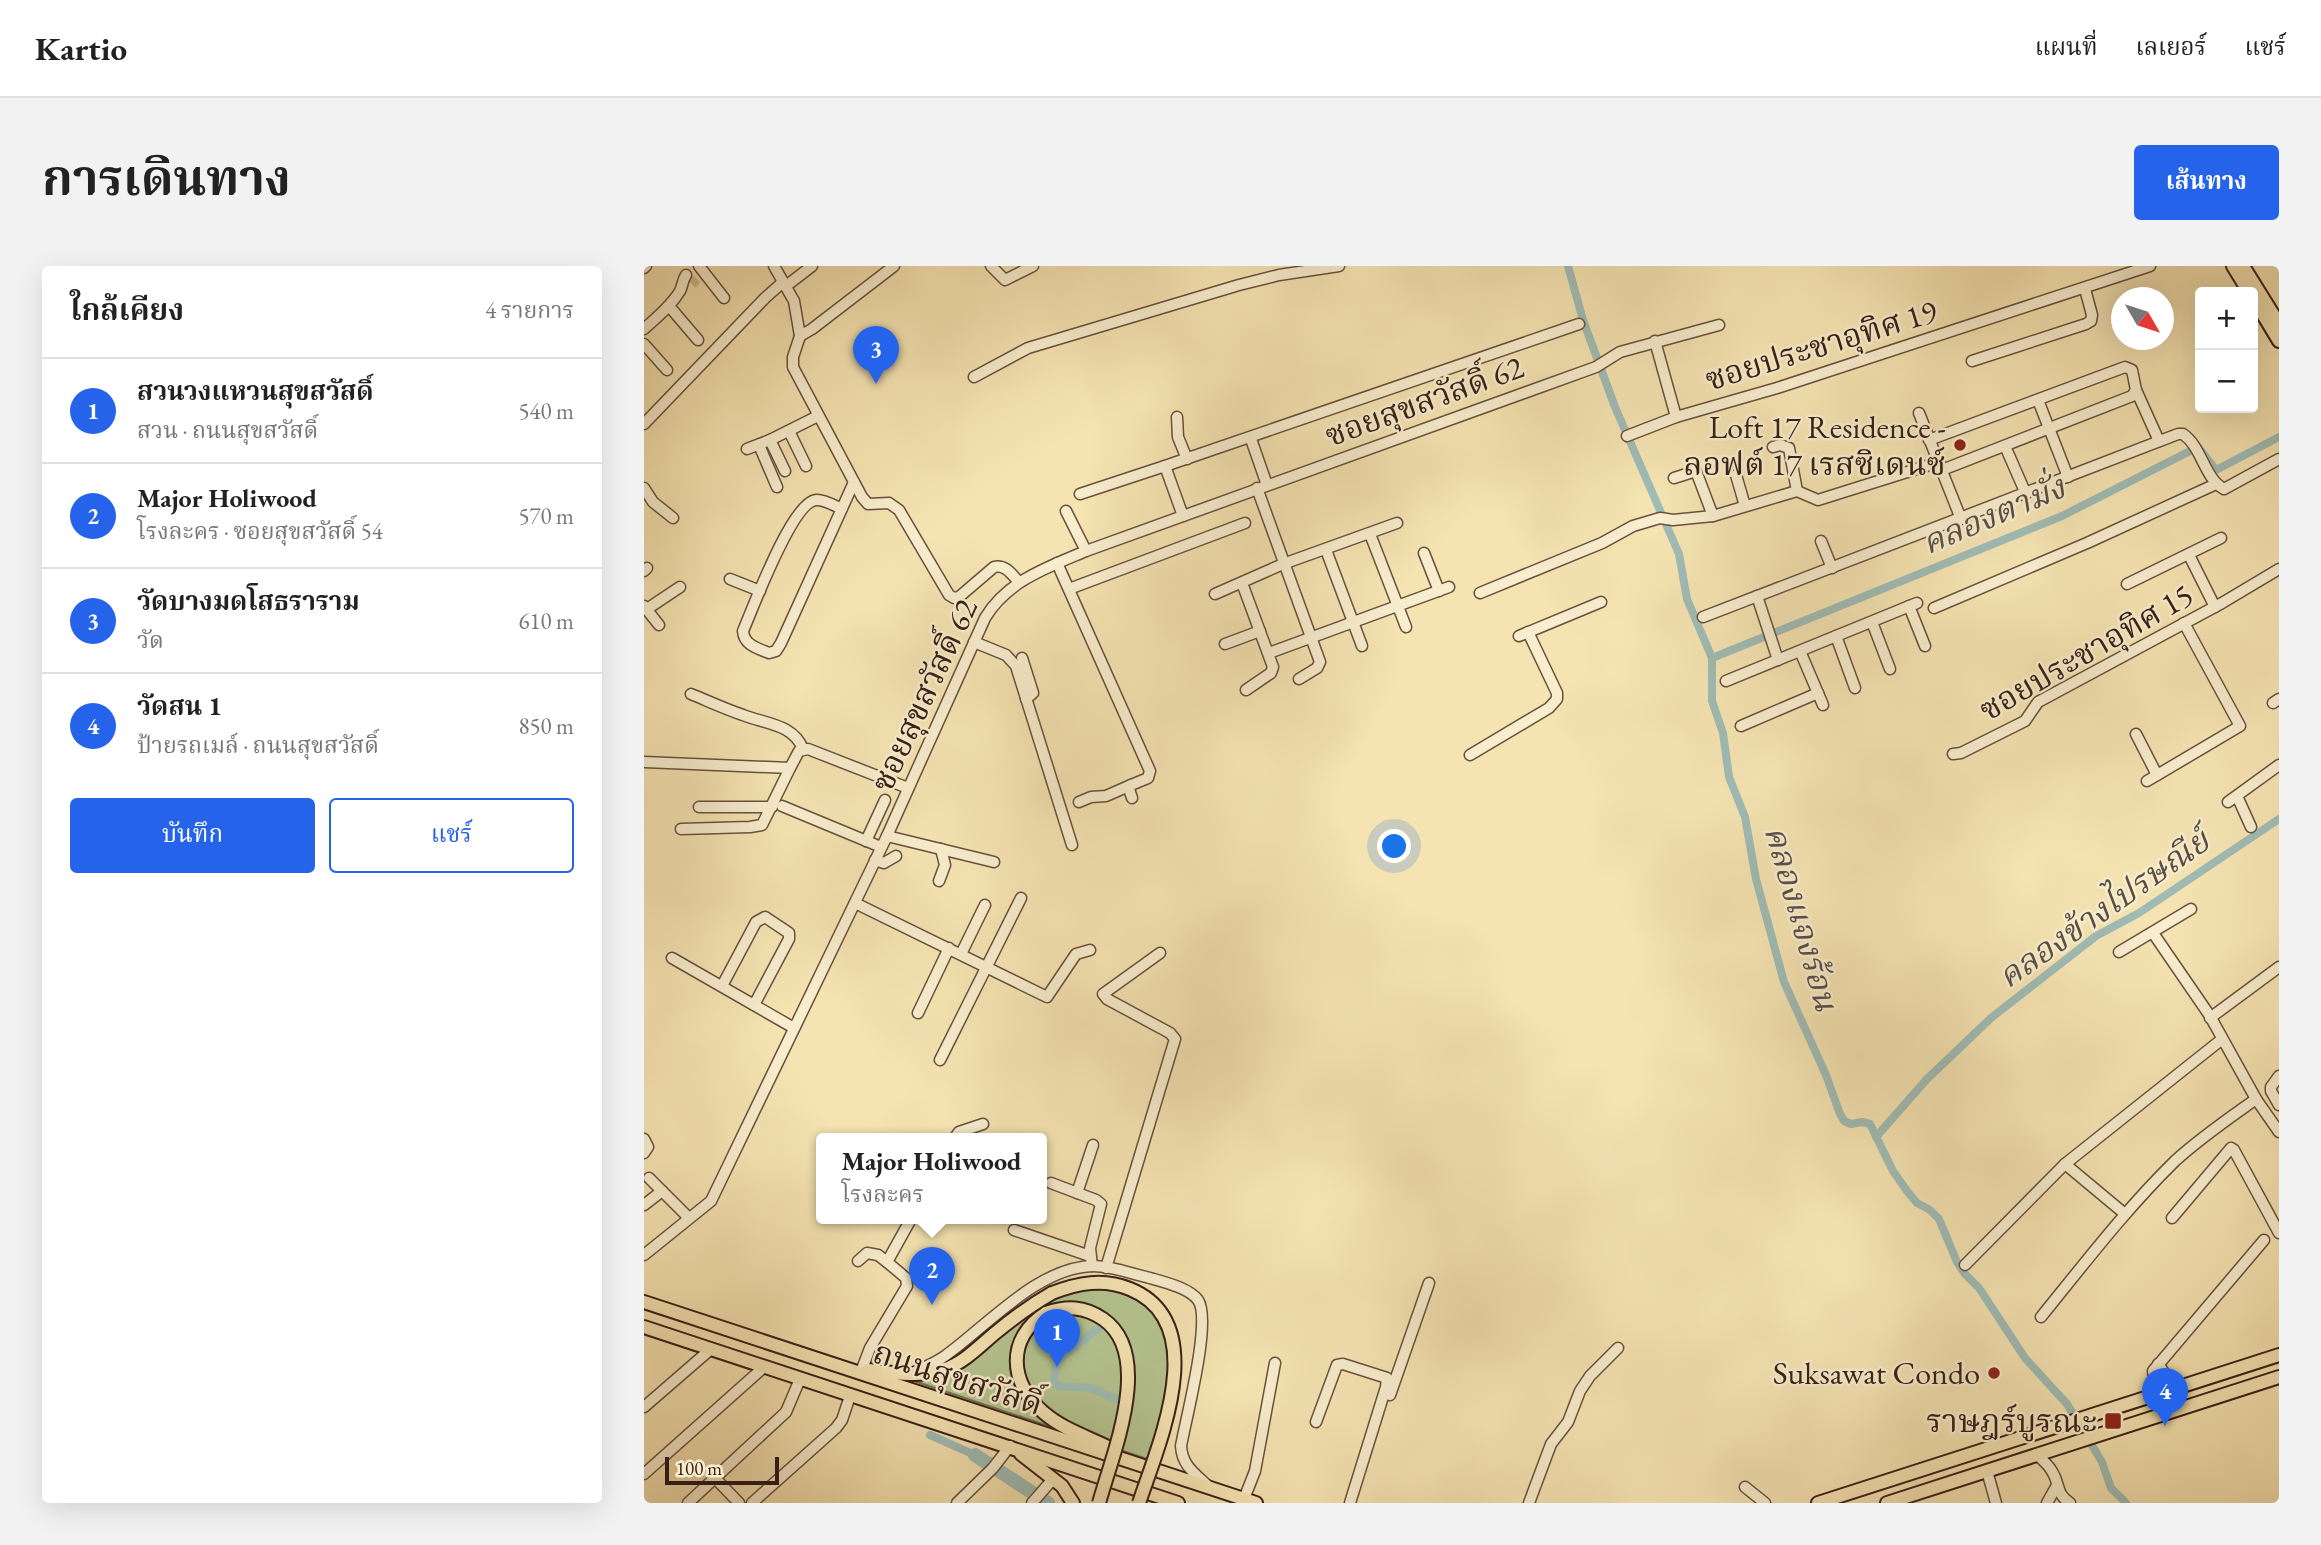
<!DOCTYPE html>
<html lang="th">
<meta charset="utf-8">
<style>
body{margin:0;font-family:"EB Garamond","Noto Serif Thai",serif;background:#f2f2f2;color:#222}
.controls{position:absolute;right:21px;top:21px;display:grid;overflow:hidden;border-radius:7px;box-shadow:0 7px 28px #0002}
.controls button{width:63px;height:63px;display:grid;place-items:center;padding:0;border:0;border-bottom:2px solid #e0e0e0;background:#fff;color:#222;font:35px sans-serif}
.compass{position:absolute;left:1467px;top:21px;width:63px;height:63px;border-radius:50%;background:#fff;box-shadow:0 7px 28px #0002;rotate:129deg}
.scale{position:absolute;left:21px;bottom:18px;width:114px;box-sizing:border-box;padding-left:7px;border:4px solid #382017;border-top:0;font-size:19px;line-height:24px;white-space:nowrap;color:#382017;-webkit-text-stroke:5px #f8edcd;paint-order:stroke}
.you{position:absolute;left:751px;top:581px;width:24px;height:24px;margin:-18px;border:5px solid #fff;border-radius:50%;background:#1a73e8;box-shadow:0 0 0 10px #1a73e833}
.badge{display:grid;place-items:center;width:46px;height:46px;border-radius:50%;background:#2563eb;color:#fff;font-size:23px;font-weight:700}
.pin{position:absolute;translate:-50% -58px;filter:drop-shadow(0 2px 4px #0008)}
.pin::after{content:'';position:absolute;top:37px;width:24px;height:21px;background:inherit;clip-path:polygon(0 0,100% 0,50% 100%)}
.popup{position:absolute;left:172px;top:867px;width:231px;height:91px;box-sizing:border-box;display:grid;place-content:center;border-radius:7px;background:#fff;filter:drop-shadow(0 2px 5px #0005);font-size:23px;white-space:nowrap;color:#767676}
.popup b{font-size:26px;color:#222}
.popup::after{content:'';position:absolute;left:50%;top:100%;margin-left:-14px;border:14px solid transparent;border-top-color:#fff}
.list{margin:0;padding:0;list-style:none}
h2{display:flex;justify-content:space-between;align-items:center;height:91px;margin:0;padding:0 28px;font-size:30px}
h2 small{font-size:23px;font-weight:400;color:#767676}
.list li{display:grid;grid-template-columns:46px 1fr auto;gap:21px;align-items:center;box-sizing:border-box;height:105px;padding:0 28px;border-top:2px solid #e0e0e0}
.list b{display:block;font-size:26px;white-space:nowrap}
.list p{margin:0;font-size:23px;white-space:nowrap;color:#767676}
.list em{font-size:23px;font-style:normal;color:#767676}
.actions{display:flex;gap:14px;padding:21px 28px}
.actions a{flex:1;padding:16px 0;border:2px solid #2563eb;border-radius:7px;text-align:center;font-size:24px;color:#2563eb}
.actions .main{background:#2563eb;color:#fff}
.map{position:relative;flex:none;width:1635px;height:1237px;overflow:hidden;border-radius:7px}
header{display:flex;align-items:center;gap:42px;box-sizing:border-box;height:98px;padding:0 35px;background:#fff;border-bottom:2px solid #e0e0e0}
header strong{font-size:33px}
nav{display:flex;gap:38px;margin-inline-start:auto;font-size:24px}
.intro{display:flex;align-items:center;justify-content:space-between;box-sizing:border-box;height:168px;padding:0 42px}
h1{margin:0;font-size:49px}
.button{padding:18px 32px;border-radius:7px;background:#2563eb;color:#fff;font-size:24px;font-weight:700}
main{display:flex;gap:42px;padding:0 42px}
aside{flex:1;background:#fff;border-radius:7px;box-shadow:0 7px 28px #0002}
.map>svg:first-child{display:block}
.green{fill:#b5c591;stroke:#767254;stroke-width:2}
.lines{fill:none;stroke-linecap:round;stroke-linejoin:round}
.canal{stroke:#9fbcb5;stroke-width:8}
.river{stroke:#9fbcb5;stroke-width:14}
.minor-tunnel{stroke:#cfbc93;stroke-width:10;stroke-dasharray:10 5;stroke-linecap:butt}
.minor-casing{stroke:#67513e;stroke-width:13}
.major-casing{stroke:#382017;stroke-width:16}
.minor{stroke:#f8edcd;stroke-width:10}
.major{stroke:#f5e3b2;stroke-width:12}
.major-bridge-casing{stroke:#382017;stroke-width:16;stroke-linecap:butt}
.major-bridge{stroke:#f5e3b2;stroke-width:12}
.poi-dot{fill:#8f2418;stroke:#f8edcd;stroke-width:2.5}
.labels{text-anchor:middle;stroke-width:5;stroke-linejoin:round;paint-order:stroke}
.street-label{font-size:32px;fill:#382017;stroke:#f8edcd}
.poi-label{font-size:32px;fill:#382017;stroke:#f8edcd;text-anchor:end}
.water-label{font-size:33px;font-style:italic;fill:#574f46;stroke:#f8edcd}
</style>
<header>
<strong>Kartio</strong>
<nav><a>แผนที่</a><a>เลเยอร์</a><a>แชร์</a></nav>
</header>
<div class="intro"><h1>การเดินทาง</h1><a class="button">เส้นทาง</a></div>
<main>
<aside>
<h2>ใกล้เคียง<small>4 รายการ</small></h2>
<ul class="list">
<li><span class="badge">1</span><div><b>สวนวงแหวนสุขสวัสดิ์</b><p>สวน · ถนนสุขสวัสดิ์</p></div><em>540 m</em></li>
<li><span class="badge">2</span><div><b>Major Holiwood</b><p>โรงละคร · ซอยสุขสวัสดิ์ 54</p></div><em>570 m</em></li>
<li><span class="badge">3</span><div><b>วัดบางมดโสธราราม</b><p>วัด</p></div><em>610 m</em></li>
<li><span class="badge">4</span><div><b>วัดสน 1</b><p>ป้ายรถเมล์ · ถนนสุขสวัสดิ์</p></div><em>850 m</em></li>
</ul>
<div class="actions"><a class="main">บันทึก</a><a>แชร์</a></div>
</aside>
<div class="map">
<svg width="1635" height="1237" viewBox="0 0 1635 1237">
<rect width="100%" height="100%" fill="#f5e3b2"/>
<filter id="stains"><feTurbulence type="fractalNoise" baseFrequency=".00286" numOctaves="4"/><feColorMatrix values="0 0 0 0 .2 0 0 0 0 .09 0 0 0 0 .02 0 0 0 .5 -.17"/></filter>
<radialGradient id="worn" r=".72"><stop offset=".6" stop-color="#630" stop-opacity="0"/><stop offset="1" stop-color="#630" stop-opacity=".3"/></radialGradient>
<path class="green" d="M 420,1021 L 495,1024 L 525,1061 L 530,1118 L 509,1195 L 270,1115 L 325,1088 Z"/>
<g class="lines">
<g class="canal">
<path d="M 924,0 L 939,54 L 971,141 L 1035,288 L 1043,333 L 1068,392 L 1068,435 L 1079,467 L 1085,511 L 1101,551 L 1112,613 L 1140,716 L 1182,809 L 1196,848 L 1200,855 L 1207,858 L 1218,856 L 1226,858 L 1249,905 L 1263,925 L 1273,937 L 1286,944 L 1295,953 L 1313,996 L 1321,1008 L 1335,1022 L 1381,1092 L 1423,1138 L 1458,1196 L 1467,1222 L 1482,1237"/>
<path d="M 1068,392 L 1418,250 L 1554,181 L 1572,204 L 1635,171"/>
<path d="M 1232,871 L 1283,813 L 1347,752 L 1452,670 L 1495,647 L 1635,553"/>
<path d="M 454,1063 L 413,1095 L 410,1113 L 414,1120 L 447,1122 L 472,1133"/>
<path d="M 286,1169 L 331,1189"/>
</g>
<path class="river" d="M 331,1189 L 404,1237"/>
<path class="minor-tunnel" d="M 48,18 L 53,13"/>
<defs>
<g id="minor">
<path d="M 55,0 L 80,32"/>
<path d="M 130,0 L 150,35 L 156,70"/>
<path d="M 347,0 L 361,14 L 389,0"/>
<path d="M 0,2 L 2,0"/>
<path d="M 142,20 L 168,0"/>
<path d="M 25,40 L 54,74"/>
<path d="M 0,63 C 13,51 27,40 36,25 C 39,19 38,15 42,9"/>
<path d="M 156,70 L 149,91 L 149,101 L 218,231 L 224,238 L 245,237 L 255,244 L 305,329 L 310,332 L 315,331 L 350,301 C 362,298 368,309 375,316"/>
<path d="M 156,70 L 168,63 L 250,0"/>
<path d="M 1011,75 L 1032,151"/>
<path d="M 0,78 L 23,104"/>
<path d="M 1328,95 L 1442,58 L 1447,55 L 1448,49 L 1441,23"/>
<path d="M 330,111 L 384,82 L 595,19 L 635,9 L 695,0"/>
<path d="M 1492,124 L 1515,175"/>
<path d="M 1394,134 L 1424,211"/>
<path d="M 1275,147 L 1317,253"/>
<path d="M 533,151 L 534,171 L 543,193"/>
<path d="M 0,158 L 121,32 L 139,16"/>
<path d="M 145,165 L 162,200"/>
<path d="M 983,170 L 1032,151 L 1133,122 L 1506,0"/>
<path d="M 126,174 L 141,205"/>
<path d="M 1285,174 L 1481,101 L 1488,104 L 1492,124 L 1488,130 L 1298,204"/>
<path d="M 608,176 L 623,219"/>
<path d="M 115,179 L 133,221"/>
<path d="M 1361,180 L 1382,228"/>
<path d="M 1129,181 L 1136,179 L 1145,182 L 1153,225"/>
<path d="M 103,183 L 126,174 L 174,150"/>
<path d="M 521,200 L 935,58"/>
<path d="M 1092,209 L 1101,240"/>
<path d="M 1030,212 L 1052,205 L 1069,250"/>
<path d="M 0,222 L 9,236 L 29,252"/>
<path d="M 613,222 L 676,396 L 673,402 L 655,413"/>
<path d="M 436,228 L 521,200 L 539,250"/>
<path d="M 198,243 C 191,240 180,233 172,234 C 148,236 109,342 99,365 C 100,379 113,382 125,387 L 132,385 L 137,377 L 210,216"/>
<path d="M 422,245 L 442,285"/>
<path d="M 726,268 L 762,361"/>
<path d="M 1177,275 L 1188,302"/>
<path d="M 682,284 L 718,380"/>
<path d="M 780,287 L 795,325"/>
<path d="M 1545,289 L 1571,341"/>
<path d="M 413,297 L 506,505 L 504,512 L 487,519 L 485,523 L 488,532"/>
<path d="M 0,305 L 3,302"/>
<path d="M 86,313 L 116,325"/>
<path d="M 598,317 L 629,401 L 627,407 L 602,424"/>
<path d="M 1483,318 L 1577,272"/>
<path d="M 425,323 L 601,257"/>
<path d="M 836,327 L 958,277 L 989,260 L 1016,252 L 1029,254 L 1069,250 L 1153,225 L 1174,234 L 1295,196"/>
<path d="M 571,328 L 639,298 L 753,257"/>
<path d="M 1113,330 L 1134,394"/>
<path d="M 0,340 L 15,359"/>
<path d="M 1265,340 L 1281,380"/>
<path d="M 1290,342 L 1443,277 L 1572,218"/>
<path d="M 3,343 L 36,321"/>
<path d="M 1059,351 L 1534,168 L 1539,168 C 1558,181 1560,212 1580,223 L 1635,193"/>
<path d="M 1228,356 L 1246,403"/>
<path d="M 875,370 L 957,336"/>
<path d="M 1192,370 L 1211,422"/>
<path d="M 330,376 L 362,389 L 372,400 L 428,579"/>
<path d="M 581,378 L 616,365"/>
<path d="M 1156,385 L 1179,439"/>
<path d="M 625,387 L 805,321"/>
<path d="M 378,392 L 389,427 L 382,433"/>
<path d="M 1082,415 L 1273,337"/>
<path d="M 47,428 C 64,435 81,443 99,449 C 122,458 149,458 159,483"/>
<path d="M 1629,437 L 1635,433"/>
<path d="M 1097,460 L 1174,427"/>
<path d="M 1492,468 L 1513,509"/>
<path d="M 1309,488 L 1317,487 L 1381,455 L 1394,436 L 1578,337 L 1635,303"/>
<path d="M 826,489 L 905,442 L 913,433 L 913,427 L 884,366"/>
<path d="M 0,496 L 146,502 L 155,485 L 164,483 L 264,522"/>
<path d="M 1503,515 L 1596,460 L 1540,357"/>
<path d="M 1593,530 L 1607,561"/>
<path d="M 435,536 L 447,531 L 462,530 L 487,519"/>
<path d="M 1584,536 L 1635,499"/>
<path d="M 138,540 L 237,581"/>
<path d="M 55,541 L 128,541"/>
<path d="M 37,563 L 106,561 L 118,559 L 146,502"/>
<path d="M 243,570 L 350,596"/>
<path d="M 222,575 L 241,534"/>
<path d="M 231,594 L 240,597 L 252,590"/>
<path d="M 295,615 L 301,599 L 297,583"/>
<path d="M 211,637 L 403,731 L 432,688 L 446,684"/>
<path d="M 1509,667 L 1566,750 L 1612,833 L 1635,866"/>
<path d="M 1475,686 L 1547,643"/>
<path d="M 317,688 L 341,639"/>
<path d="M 28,692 L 150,762"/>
<path d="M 78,720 L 112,656 L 121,651 L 145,667 L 145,673 L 110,739"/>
<path d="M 274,747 L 305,682"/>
<path d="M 1566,752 L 1635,701"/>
<path d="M 296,794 L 377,632"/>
<path d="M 1635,810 L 1627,821 L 1627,825 L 1635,839"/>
<path d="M 0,873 L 4,881 L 0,887"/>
<path d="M 310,873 L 315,866 L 339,858"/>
<path d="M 1421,898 L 1481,948"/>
<path d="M 5,912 L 45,952"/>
<path d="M 407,917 L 452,934 L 457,938 L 446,982 L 448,1000"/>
<path d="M 433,927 L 449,879"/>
<path d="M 0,939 L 18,925"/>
<path d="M 1528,952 L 1587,882 L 1590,884 L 1635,967"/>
<path d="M 370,964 L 446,990"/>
<path d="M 0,989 L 67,935 L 243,570 L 341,352 C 363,315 404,301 442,285 L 952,101 L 976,86 L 1075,59"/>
<path d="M 214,995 L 223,987 L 234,989 L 243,996"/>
<path d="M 1321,999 L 1421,898 L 1577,774"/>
<path d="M 462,1002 L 531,773 L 526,767 L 463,733 L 459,728 L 516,687"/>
<path d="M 1397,1051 C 1440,998 1482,943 1531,895 C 1556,872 1584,853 1612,833"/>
<path d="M 1514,1098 L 1519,1105 L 1524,1124"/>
<path d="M 218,1103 L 226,1082 L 263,1020 L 262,1012 L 243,996 L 267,953"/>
<path d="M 268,1107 C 279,1102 291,1097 301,1090 C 343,1060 394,1001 449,1000 C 468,1000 488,1008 506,1012 C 520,1016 545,1022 554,1034 C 568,1054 542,1152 537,1180 C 538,1199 550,1207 564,1220"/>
<path d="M 1513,1128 L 1509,1105 L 1620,974"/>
<path d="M 746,1129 L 785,1017"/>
<path d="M 0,1141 L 67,1083"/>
<path d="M 672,1156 L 693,1099 L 699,1098 L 743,1112 L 742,1121 L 706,1237"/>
<path d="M 1393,1189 C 1399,1194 1405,1199 1409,1207 C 1416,1219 1412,1228 1426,1237"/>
<path d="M 1343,1205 L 1352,1237"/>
<path d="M 0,1208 L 120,1101"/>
<path d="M 71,1212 L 95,1237"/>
<path d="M 1101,1221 L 1121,1237"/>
<path d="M 600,1233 L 611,1205 L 631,1097"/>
<path d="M 44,1237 L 142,1146 L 156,1113"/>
<path d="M 108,1237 L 192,1162 L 198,1154 L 206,1130"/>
<path d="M 313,1237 L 349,1202 L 366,1180"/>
<path d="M 388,1237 L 409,1213"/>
<path d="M 885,1237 L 907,1178 L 924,1156 L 936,1125 L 946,1110 L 974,1082"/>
<path d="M 1403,1237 L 1412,1221"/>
</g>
<g id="major">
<path d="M 1589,0 L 1605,26"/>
<path d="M 1599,0 L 1635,58"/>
<path d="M 1609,32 L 1635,75"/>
<path d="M 0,1036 L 612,1237"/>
<path d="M 402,1047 C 362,1072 365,1117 399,1146 C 418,1163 444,1171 466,1182"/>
<path d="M 0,1061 L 534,1237"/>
<path d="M 224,1104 C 248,1107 277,1112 301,1103 C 319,1097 335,1081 350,1068 C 368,1053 387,1039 408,1027"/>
<path d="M 377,1188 L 418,1220 L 429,1237"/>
<path d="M 1174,1237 L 1635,1089"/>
<path d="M 1243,1237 L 1635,1111"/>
</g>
</defs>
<use href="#minor" class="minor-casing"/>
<use href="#major" class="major-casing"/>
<use href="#minor" class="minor"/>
<use href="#major" class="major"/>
<defs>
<g id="major-bridge">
<path d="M 408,1027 C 434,1017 459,1012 486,1023 C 569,1057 514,1179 495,1237"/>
<path d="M 402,1047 C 423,1040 440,1040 459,1053 C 511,1089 468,1189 455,1237"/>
</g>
</defs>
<use href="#major-bridge" class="major-bridge-casing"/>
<use href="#major-bridge" class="major-bridge"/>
</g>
<g class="poi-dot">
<circle cx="1316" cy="179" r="7"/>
<circle cx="1350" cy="1107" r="7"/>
<rect x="1460" y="1146" width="18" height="18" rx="3.5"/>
</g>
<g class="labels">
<g class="street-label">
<text transform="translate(1177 79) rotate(-17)" y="11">ซอยประชาอุทิศ 19</text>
<text transform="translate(780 135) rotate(-20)" y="11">ซอยสุขสวัสดิ์ 62</text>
<text transform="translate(1442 386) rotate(-30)" y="11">ซอยประชาอุทิศ 15</text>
<text transform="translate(280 429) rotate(-65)" y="11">ซอยสุขสวัสดิ์ 62</text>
<text transform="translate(314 1112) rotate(18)" y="11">ถนนสุขสวัสดิ์</text>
</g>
<g class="poi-label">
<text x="1302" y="172">Loft 17 Residence -<tspan x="1302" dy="37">ลอฟต์ 17 เรสซิเดนซ์</tspan></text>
<text x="1336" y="1118">Suksawat Condo</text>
<text x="1453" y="1166">ราษฎร์บูรณะ</text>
</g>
<g class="water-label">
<text transform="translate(1349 248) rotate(-23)" y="12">คลองตามั่ง</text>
<text transform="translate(1459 642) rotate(-35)" y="12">คลองข้างไปรษณีย์</text>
<text transform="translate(1158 652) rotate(74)" y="12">คลองแจงร้อน</text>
</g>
</g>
<rect width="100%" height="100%" filter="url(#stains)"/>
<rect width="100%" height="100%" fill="url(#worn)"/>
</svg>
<div class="controls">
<button>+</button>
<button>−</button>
</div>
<svg class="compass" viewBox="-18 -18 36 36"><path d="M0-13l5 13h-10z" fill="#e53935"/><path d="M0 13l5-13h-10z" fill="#767676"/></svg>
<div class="scale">100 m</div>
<div class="you"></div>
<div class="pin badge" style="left:413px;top:1101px">1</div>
<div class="pin badge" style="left:288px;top:1039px">2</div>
<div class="popup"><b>Major Holiwood</b>โรงละคร</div>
<div class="pin badge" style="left:232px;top:118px">3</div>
<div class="pin badge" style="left:1521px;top:1160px">4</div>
</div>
</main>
